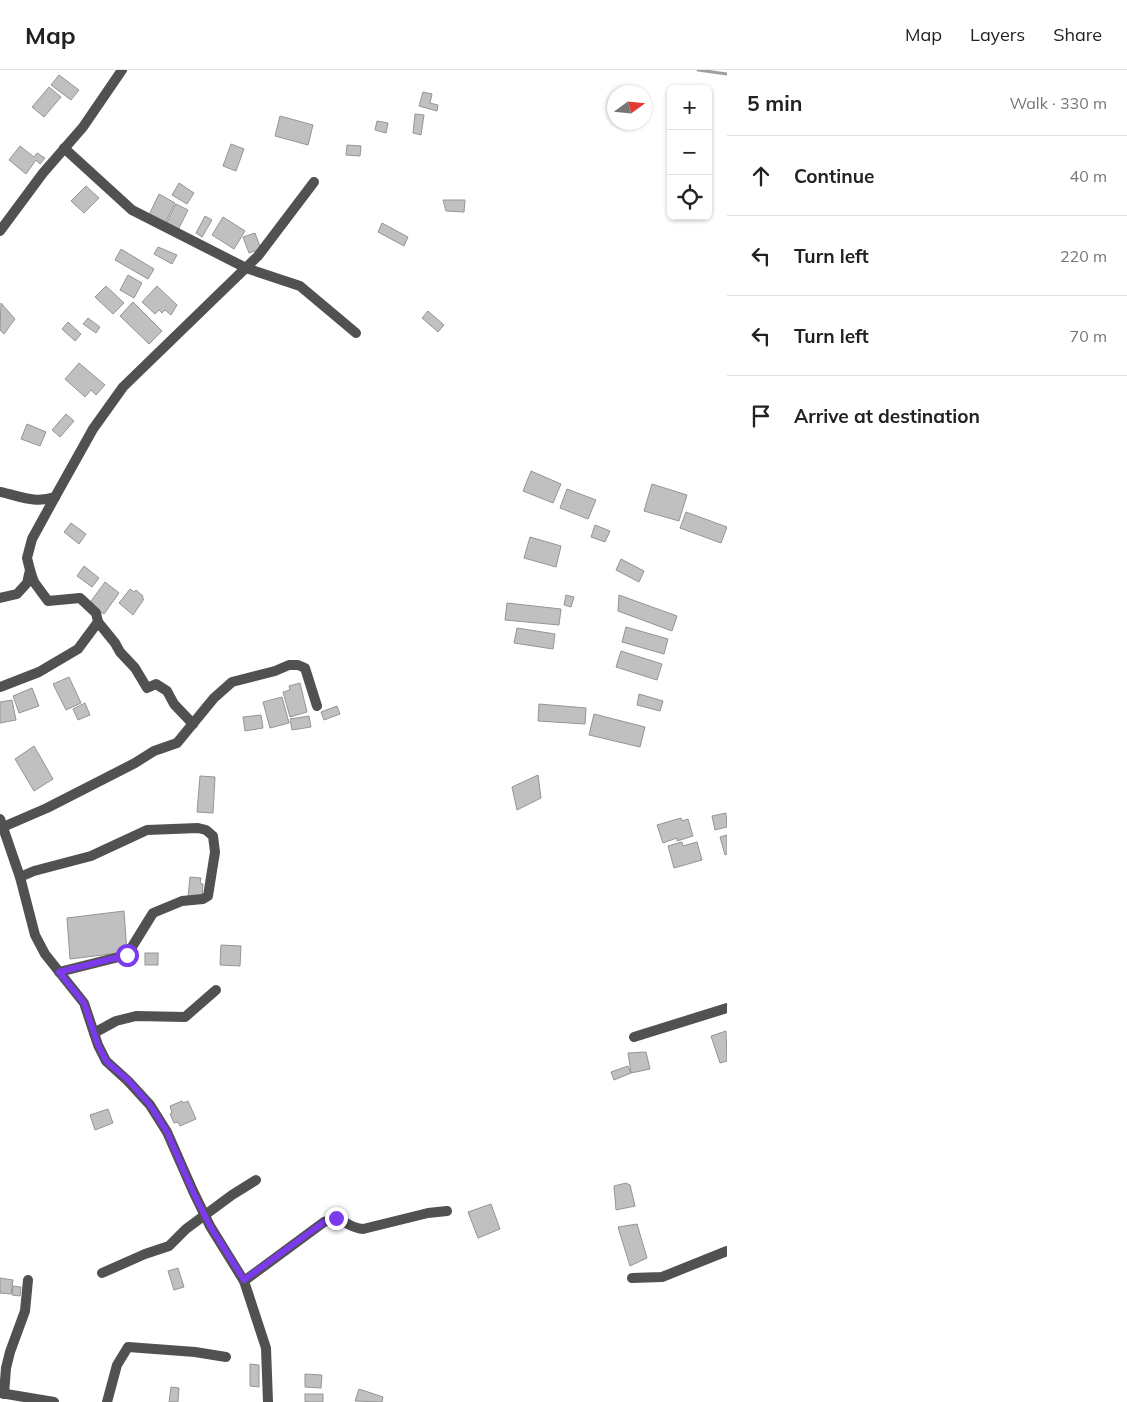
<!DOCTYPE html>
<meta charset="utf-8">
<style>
body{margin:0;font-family:Mulish,sans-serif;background:#f2f2f2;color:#222}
.controls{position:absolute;right:15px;top:15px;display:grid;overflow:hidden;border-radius:8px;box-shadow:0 1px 4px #0004}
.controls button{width:45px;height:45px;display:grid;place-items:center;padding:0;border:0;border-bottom:1px solid #e0e0e0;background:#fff;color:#222;font:25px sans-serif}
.compass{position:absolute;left:607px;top:15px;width:45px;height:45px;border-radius:50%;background:#fff;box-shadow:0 1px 4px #0004;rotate:75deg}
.stop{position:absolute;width:15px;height:15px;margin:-11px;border:4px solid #7c3aed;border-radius:50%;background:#fff}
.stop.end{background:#7c3aed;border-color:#fff;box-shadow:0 1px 5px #0008}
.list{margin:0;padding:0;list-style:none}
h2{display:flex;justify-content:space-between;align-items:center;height:65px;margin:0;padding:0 20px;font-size:21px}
h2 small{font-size:16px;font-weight:400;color:#767676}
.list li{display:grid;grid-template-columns:32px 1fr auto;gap:15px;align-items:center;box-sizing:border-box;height:80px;padding:0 20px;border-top:1px solid #e0e0e0}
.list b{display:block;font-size:19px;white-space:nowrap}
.list em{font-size:16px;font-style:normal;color:#767676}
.icon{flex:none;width:28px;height:28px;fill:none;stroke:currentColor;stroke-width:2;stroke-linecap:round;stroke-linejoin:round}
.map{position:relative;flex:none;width:727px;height:1332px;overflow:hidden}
header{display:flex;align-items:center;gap:30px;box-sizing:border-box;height:70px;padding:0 25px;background:#fff;border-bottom:1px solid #e0e0e0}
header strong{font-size:24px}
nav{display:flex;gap:28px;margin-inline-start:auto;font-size:18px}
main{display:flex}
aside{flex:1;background:#fff}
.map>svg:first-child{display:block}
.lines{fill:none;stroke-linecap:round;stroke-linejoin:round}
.stream{stroke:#9f9f9f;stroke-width:3}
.building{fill:#c0c0c0;stroke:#959595}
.street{stroke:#515151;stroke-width:10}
.route{stroke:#7c3aed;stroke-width:6}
</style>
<header>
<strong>Map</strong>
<nav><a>Map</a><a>Layers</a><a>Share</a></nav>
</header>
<main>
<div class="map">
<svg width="727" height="1332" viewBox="0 0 727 1332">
<rect width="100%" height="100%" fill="#fff"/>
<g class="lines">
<path class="stream" d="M 698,0 L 727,4"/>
</g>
<g class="building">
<path d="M 59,5 L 79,20 L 71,30 L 51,15 Z"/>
<path d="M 49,17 L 61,27 L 44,47 L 32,37 Z"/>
<path d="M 423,22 L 432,24 L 430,33 L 438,35 L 437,41 L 419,36 Z"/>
<path d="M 415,44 L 424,45 L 421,65 L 413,63 Z"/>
<path d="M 280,46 L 313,55 L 308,75 L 275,66 Z"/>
<path d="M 377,51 L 388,53 L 386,63 L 375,60 Z"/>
<path d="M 231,74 L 244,79 L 236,101 L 223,96 Z"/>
<path d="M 347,75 L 361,76 L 360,86 L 346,85 Z"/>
<path d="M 20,76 L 34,87 L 37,83 L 45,88 L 40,94 L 36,90 L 26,104 L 9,90 Z"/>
<path d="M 179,113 L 194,123 L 187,134 L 172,125 Z"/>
<path d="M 86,116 L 99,128 L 84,143 L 71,131 Z"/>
<path d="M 159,124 L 175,133 L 165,153 L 149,145 Z"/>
<path d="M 443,130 L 465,130 L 464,142 L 446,141 Z"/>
<path d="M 176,134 L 188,140 L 178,160 L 166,154 Z"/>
<path d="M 205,146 L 212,150 L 202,167 L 196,163 Z"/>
<path d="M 223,147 L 245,161 L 234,179 L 212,165 Z"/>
<path d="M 382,153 L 408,167 L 404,176 L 378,162 Z"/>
<path d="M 255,163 L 261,179 L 249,183 L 243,167 Z"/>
<path d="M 158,177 L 177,185 L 172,194 L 154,184 Z"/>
<path d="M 121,179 L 154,199 L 148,209 L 115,190 Z"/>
<path d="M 128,205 L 142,213 L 134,228 L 120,220 Z"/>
<path d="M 106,216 L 124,233 L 113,244 L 95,227 Z"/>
<path d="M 157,216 L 177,235 L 171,245 L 165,240 L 162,243 L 159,240 L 155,244 L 142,232 Z"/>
<path d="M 133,232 L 162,261 L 149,274 L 120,246 Z"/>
<path d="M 1,233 L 15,249 L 4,264 L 0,260 Z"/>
<path d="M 428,241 L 444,255 L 438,262 L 422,248 Z"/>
<path d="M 88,248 L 100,257 L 96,263 L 83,254 Z"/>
<path d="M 68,252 L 81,264 L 75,271 L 62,259 Z"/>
<path d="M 79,293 L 105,315 L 96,325 L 91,320 L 85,327 L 65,309 Z"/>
<path d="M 66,344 L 74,351 L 60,367 L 52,360 Z"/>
<path d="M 27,354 L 46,362 L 40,376 L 21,369 Z"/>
<path d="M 531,401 L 561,414 L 553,433 L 523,421 Z"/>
<path d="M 652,414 L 687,425 L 679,451 L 644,441 Z"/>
<path d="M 567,419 L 596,430 L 588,449 L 560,438 Z"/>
<path d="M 686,442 L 727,457 L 721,473 L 680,458 Z"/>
<path d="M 71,453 L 86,464 L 79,474 L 64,462 Z"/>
<path d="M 595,455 L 610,461 L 605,472 L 591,467 Z"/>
<path d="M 530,467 L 561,476 L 556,497 L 524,488 Z"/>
<path d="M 621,489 L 644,501 L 639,512 L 616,500 Z"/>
<path d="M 84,496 L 99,508 L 92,517 L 77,506 Z"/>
<path d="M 105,512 L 119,523 L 104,544 L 89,534 Z"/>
<path d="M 130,519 L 134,522 L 136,520 L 143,526 L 142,528 L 144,529 L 133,545 L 119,533 Z"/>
<path d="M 566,525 L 574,527 L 571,537 L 564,535 Z"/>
<path d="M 619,525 L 677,546 L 672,561 L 618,541 Z"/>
<path d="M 507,533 L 561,539 L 559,555 L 505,550 Z"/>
<path d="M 626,557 L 668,569 L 664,584 L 622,572 Z"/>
<path d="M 517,558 L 555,564 L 553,579 L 514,573 Z"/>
<path d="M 621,581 L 662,594 L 657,610 L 616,597 Z"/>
<path d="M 69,607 L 81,633 L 66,640 L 53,614 Z"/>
<path d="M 300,613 L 307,642 L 290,647 L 283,622 L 290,620 L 289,616 Z"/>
<path d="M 32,618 L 39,636 L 19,643 L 13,626 Z"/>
<path d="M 639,624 L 663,631 L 660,641 L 637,635 Z"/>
<path d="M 282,627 L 289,653 L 270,658 L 263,632 Z"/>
<path d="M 12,630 L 16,650 L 0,653 L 0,632 Z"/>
<path d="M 85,633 L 90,645 L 78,650 L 73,639 Z"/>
<path d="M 539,634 L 586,638 L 585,654 L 538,651 Z"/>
<path d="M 337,636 L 340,644 L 324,650 L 321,642 Z"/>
<path d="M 594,644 L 645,657 L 640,677 L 589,665 Z"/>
<path d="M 261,645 L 263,658 L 245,661 L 243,647 Z"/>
<path d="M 309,646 L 311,657 L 292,660 L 290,649 Z"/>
<path d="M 34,676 L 53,709 L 34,721 L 15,689 Z"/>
<path d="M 538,705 L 541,728 L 517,740 L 512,717 Z"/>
<path d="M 200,706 L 215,707 L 213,743 L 197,742 Z"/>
<path d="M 726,743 L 727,757 L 715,760 L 712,746 Z"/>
<path d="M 681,748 L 682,751 L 688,749 L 693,766 L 677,771 L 677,768 L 663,773 L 657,755 Z"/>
<path d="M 727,765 L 727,784 L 725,785 L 720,767 Z"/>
<path d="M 682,772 L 683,776 L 697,772 L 702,790 L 674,798 L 668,776 Z"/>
<path d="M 190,807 L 201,808 L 200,813 L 203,814 L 202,828 L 188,827 Z"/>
<path d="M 124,841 L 127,882 L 70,889 L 67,848 Z"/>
<path d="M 221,875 L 241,876 L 240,896 L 220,895 Z"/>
<rect x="145" y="883" width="13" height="12"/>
<path d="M 726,961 L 727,991 L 720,993 L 711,966 Z"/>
<path d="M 646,982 L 650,999 L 631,1003 L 628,983 Z"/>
<path d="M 628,996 L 631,1003 L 614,1010 L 611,1002 Z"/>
<path d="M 182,1031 L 183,1033 L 188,1031 L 196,1049 L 180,1056 L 178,1052 L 174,1053 L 170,1044 L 172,1043 L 170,1036 Z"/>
<path d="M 108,1039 L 113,1053 L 95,1060 L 90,1045 Z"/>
<path d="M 626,1113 L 630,1115 L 635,1136 L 616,1140 L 614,1116 Z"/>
<path d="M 491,1134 L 500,1159 L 478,1168 L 468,1142 Z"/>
<path d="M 637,1154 L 647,1188 L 630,1196 L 618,1157 Z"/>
<path d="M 178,1198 L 184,1217 L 174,1220 L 168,1201 Z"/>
<path d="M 0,1208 L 13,1210 L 11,1224 L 0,1223 Z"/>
<path d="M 13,1216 L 21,1217 L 20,1226 L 12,1225 Z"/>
<path d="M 250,1294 L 259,1295 L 259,1317 L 250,1316 Z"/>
<path d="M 305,1304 L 322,1305 L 321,1318 L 305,1317 Z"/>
<path d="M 171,1317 L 179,1318 L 178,1332 L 169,1332 Z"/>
<path d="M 359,1319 L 383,1327 L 382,1332 L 355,1331 Z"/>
<rect x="305" y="1324" width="18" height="8"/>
</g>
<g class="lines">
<g class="street">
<path d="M 64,78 L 132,140 L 246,198 L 300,216 L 356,263"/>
<path d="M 0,161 L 43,103 L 83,57 L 122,0"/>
<path d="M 0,422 C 20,426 35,434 55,427 L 93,359 L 123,317 L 258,186 L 314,112"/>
<path d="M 0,528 L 17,524 L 27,513 L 30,500 L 27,488 L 32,469 L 55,427"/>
<path d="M 98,552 L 115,573 L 120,582 L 135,598 L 147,618 L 156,614 L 167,621 L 174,634 L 193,654"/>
<path d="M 0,617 L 39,602 L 78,579 L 98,552 L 96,543 L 80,528 L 48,531 L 34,512 L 30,500"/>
<path d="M 0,749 L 20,807 L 35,865 L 45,884 L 84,933 L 98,975 L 106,991 L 128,1011 L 150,1035 L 167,1062 L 193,1121 L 210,1156 L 244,1211 L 266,1278 L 268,1332"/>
<path d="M 3,757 L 47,738 L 135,693 L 154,681 L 177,673 L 214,628 L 232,612 L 275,601 L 289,595 L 298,595 L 305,598 L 317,636"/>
<path d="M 20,807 L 34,801 L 91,786 L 147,760 L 198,758 L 206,760 L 213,766 L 215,782 L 208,826 L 203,829 L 182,831 L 153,843 L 127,885 L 59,902"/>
<path d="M 94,963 L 116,951 L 136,946 L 185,947 L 216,920"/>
<path d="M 634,967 L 727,938"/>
<path d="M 102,1203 L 145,1184 L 169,1176 L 186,1159 L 232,1125 L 256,1110"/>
<path d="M 632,1208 L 662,1207 L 727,1181"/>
<path d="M 244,1211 L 324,1152 L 336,1148 C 347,1152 350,1158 363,1159 L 428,1143 L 447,1141"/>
<path d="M 0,1323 L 54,1332"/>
<path d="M 4,1324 L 6,1298 L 10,1282 L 25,1241 L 28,1210"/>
<path d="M 107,1332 L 117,1295 L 128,1277 L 195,1282 L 226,1287"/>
</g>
</g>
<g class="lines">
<path class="route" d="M 127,885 L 59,902 L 84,933 L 98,975 L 106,991 L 128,1010 L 150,1035 L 167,1062 L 193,1122 L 210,1156 L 244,1210 L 324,1152 L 336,1148"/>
</g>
</svg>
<div class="controls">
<button>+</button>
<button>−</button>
<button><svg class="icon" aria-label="locate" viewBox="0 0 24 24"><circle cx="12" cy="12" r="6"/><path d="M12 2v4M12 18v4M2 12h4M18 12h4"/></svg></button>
</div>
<svg class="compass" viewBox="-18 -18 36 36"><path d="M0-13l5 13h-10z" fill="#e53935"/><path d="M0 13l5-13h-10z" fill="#767676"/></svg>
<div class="stop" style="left:127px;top:885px"></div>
<div class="stop end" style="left:336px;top:1148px"></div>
</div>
<aside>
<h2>5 min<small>Walk · 330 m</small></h2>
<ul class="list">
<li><svg class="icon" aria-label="ahead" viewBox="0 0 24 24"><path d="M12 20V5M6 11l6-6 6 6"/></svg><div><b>Continue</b></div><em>40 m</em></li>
<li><svg class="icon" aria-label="left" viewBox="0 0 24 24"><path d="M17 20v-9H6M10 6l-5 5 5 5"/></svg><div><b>Turn left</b></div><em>220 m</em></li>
<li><svg class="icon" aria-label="left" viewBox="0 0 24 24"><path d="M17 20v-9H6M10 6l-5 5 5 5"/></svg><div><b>Turn left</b></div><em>70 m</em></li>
<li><svg class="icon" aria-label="arrive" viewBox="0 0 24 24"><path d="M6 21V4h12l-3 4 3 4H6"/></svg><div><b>Arrive at destination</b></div></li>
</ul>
</aside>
</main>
